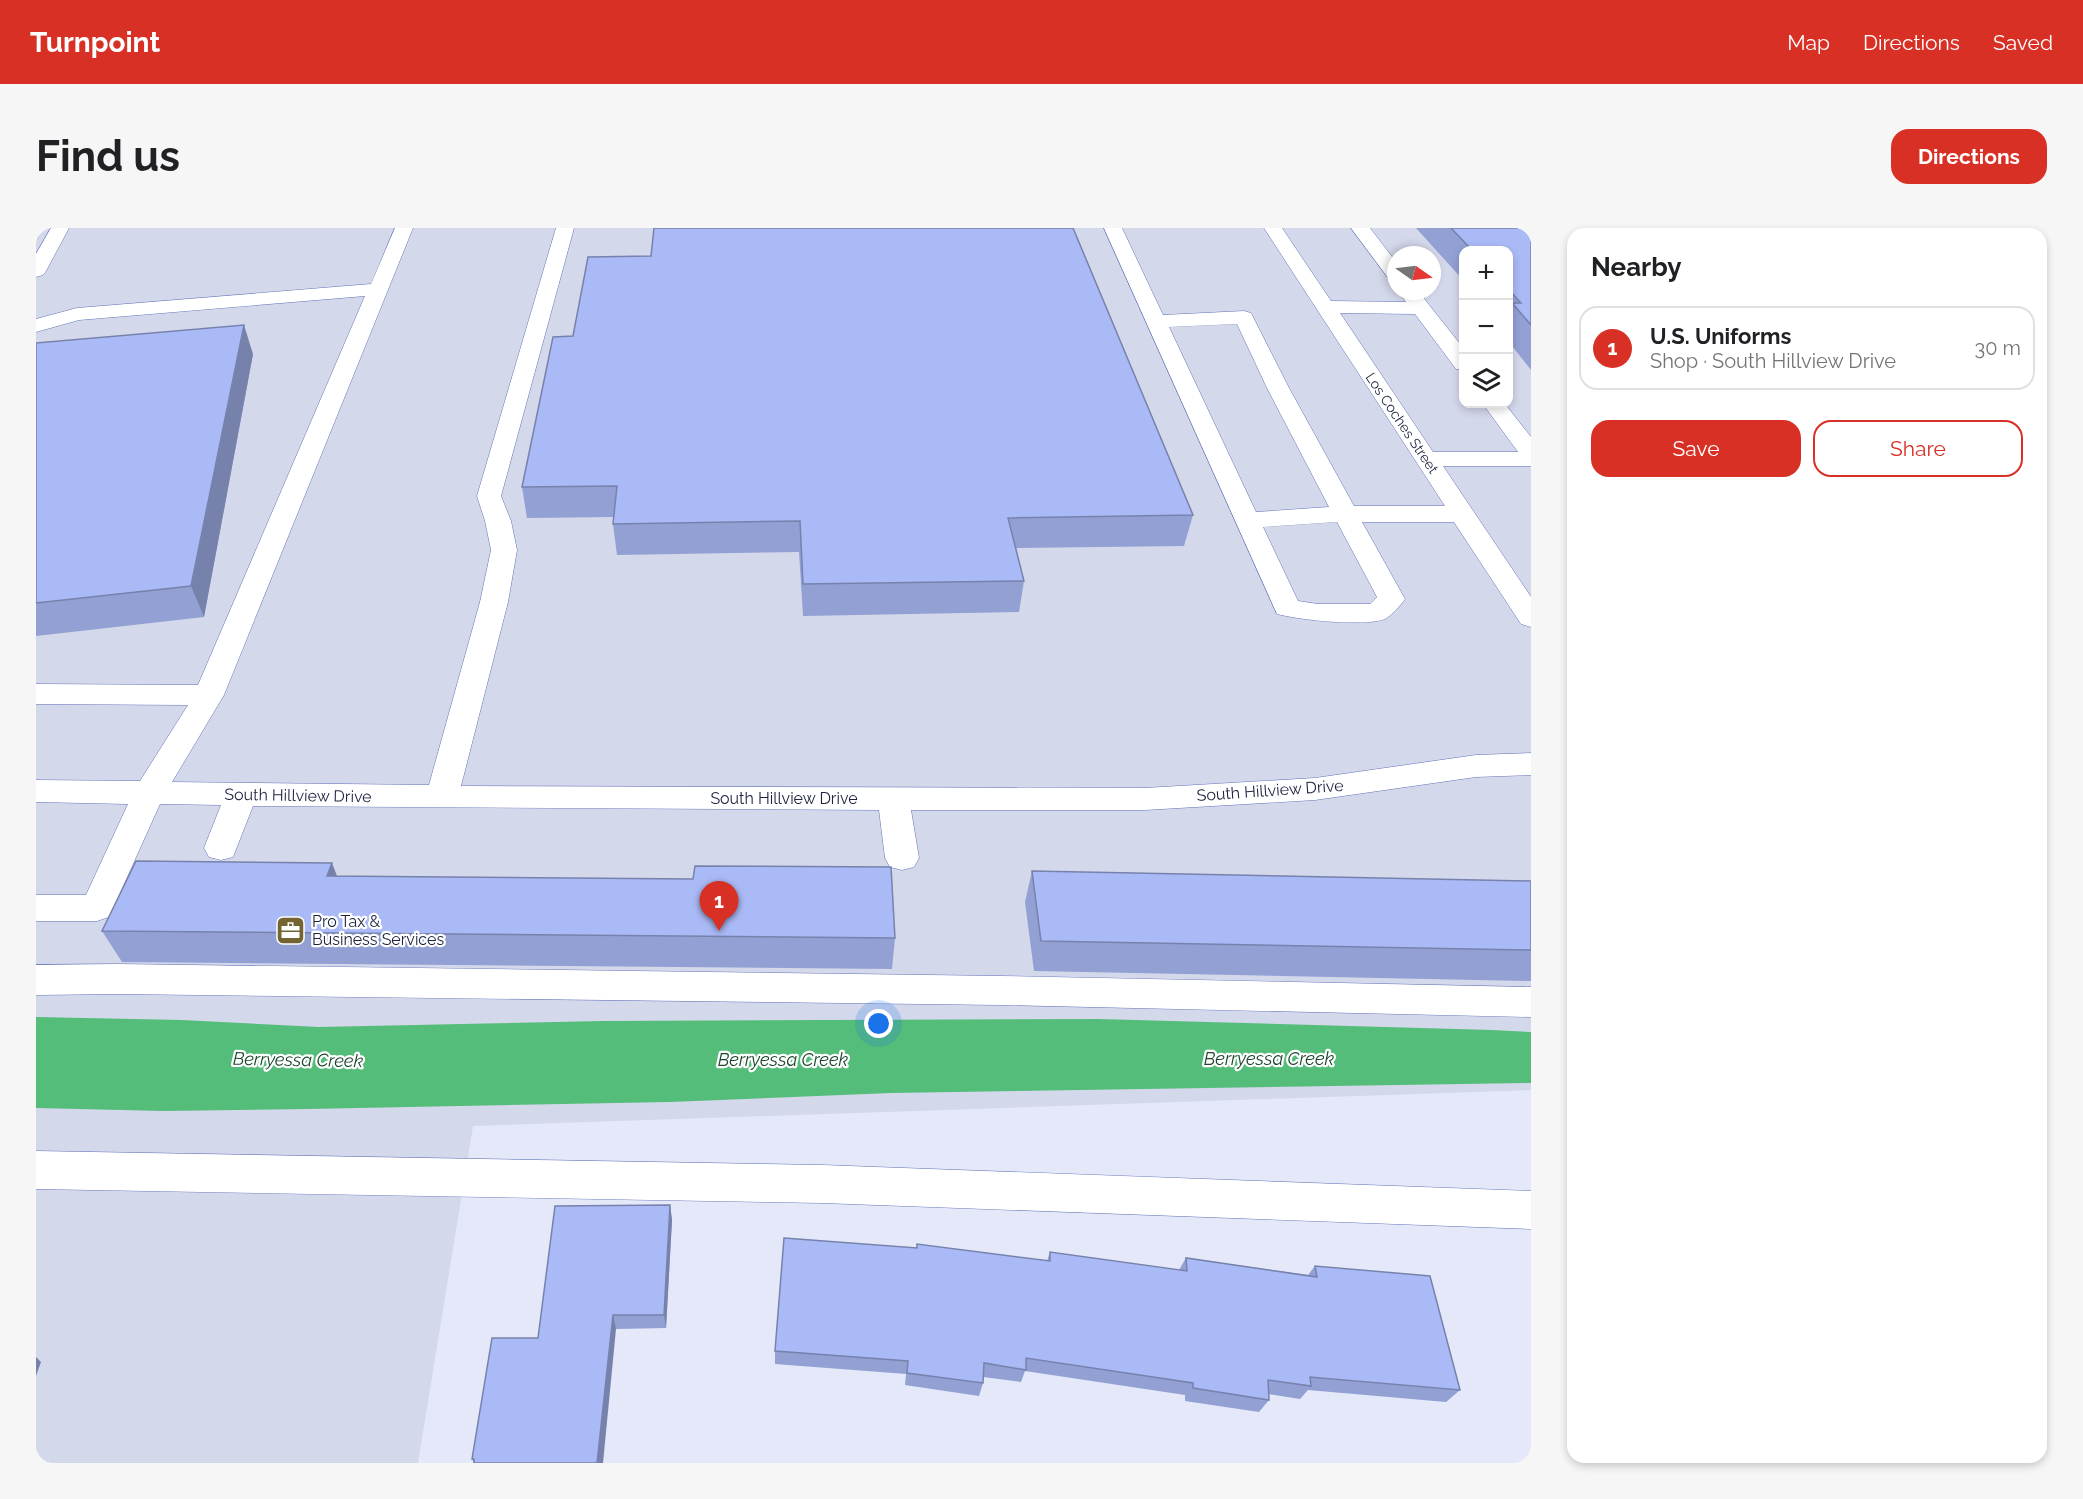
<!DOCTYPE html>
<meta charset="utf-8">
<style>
body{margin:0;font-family:Raleway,sans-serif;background:#f6f6f6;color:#202124}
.controls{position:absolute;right:18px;top:18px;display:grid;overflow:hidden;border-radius:12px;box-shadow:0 3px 9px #0003}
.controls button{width:54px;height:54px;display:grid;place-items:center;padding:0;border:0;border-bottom:2px solid #e0e0e0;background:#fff;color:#202124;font:30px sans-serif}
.compass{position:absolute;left:1351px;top:18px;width:54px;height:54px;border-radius:50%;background:#fff;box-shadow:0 3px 9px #0003;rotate:104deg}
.you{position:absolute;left:843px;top:796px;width:21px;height:21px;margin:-15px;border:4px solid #fff;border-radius:50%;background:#1a73e8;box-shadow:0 0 0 9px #1a73e833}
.badge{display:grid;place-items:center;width:39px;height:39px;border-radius:50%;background:#d93025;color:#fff;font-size:20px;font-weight:700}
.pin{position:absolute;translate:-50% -50px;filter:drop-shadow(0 2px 3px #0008)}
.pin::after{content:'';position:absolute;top:32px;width:21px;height:18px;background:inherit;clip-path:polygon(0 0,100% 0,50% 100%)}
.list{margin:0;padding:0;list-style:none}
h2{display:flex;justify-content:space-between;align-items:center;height:78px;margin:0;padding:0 24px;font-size:26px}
h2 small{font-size:20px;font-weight:400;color:#757577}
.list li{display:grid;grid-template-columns:39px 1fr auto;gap:18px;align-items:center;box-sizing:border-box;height:84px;margin:0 12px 12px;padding:0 12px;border:2px solid #e0e0e0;border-radius:18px}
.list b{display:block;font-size:22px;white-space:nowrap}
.list p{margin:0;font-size:20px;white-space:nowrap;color:#757577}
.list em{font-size:20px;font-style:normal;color:#757577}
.actions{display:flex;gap:12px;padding:18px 24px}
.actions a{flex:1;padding:14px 0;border:2px solid #d93025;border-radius:18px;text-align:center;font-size:21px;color:#d93025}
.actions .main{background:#d93025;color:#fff}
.icon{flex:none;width:33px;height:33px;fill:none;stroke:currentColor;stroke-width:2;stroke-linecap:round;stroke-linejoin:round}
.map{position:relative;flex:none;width:1495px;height:1235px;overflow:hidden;border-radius:18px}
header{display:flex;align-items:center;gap:36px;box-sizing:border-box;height:84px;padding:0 30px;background:#d93025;color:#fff}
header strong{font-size:28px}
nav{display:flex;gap:33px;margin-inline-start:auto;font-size:21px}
.intro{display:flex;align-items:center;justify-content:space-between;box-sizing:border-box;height:144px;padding:0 36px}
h1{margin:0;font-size:42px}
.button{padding:15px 27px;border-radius:18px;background:#d93025;color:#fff;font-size:21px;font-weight:700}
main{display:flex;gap:36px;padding:0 36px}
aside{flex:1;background:#fff;border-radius:18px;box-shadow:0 3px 9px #0003}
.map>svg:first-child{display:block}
.built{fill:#d4d8eb;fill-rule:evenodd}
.water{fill:#54bd7a}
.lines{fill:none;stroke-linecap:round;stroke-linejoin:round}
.minor-casing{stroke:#6373b8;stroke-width:1}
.minor{fill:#fff;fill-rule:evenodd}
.wall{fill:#92a0d4}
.shaded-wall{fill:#7782ac}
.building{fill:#aabaf6;stroke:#7782ac;stroke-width:1.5}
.labels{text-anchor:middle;stroke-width:4.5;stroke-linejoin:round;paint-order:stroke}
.far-street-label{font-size:14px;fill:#1c233f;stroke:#fff}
.street-label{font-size:16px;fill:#1c233f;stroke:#fff}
.poi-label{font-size:16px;fill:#1c233f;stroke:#fff;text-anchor:start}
.water-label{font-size:18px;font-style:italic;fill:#1c462b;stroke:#fff}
</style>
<header>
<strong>Turnpoint</strong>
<nav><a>Map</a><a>Directions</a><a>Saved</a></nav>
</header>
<div class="intro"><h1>Find us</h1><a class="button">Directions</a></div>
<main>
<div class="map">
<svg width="1495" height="1235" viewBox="0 0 1495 1235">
<rect width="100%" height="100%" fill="#e4e8f8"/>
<path class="built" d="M 0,0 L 1495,0 L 1495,862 L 437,898 L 382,1235 L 0,1235 ZM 1428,22 L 1472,22 L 1472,176 L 1428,176 ZM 1360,27 L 1396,27 L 1396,63 L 1360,63 Z"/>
<path class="water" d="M 0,789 L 146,792 L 283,799 L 567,793 L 1062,791 L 1456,802 L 1495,804 L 1495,855 L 855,865 L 634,874 L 271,881 L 128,883 L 0,880 Z"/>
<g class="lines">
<defs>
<g id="minor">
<path d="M 15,0 L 33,0 L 10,43 L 7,47 L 0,49 L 0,26 Z"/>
<path d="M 359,0 L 377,0 L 188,467 L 136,554 L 393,557 L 444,374 L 455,322 L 449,293 L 441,268 L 520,0 L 538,0 L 465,268 L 475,293 L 481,322 L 472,374 L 425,558 L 1109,560 L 1279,550 L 1440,527 L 1495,525 L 1495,547 L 1440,549 L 1279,572 L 1109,582 L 875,582 L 883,630 L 878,639 L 866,642 L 854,639 L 849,630 L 843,582 L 217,578 L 197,629 L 185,632 L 173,629 L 168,620 L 185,577 L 124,576 L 73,689 L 61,693 L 0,693 L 0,667 L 50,667 L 92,576 L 0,574 L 0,552 L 104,553 L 152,477 L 0,476 L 0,456 L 162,457 L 329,68 L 43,92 L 0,104 L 0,91 L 41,80 L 335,56 Z"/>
<path d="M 1068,0 L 1086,0 L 1127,87 L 1208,83 L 1215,85 L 1253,160 L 1318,278 L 1409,278 L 1228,0 L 1246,0 L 1295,73 L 1370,74 L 1362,63 L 1382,63 L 1428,121 L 1428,142 L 1420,141 L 1379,86 L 1304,85 L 1397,224 L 1482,224 L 1447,176 L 1469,176 L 1495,209 L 1495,238 L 1407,238 L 1495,369 L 1495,399 L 1485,396 L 1418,294 L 1326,294 L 1369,371 C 1364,378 1356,387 1349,391 C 1328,399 1264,392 1241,386 ZM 1201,96 L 1231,160 L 1293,279 L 1220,284 L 1133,99 ZM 1301,294 L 1341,369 L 1334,376 L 1282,376 L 1262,373 L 1227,299 Z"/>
<path d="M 1315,0 L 1334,0 L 1360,34 L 1360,53 L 1353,51 Z"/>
<path d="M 82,736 L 965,748 L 1495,759 L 1495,789 L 965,777 L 82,766 L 0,767 L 0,737 Z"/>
<path d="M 0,923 L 786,937 L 1495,963 L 1495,1001 L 786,975 L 0,961 Z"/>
</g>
</defs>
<use href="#minor" class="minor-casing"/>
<use href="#minor" class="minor"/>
</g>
<g class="wall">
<path d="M 1380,0 L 1495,0 L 1495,142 L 1473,114 L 1473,22 L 1428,22 L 1428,53 Z"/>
<path d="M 537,108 L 1157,287 L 1148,318 L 980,320 L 988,353 L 983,384 L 767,388 L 763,324 L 581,327 L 577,296 L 578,289 L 491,290 L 486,259 Z"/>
<path d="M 0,115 L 217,126 L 168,389 L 0,408 Z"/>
<path d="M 996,643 L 1495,653 L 1495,753 L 998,743 L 989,674 Z"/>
<path d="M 301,648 L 859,710 L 856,741 L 86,734 L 66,703 Z"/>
<path d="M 634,977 L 636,992 L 630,1100 L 580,1101 L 438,1235 L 436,1231 L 502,1110 Z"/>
<path d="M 1014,1024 L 1143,1042 L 1150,1030 L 1272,1047 L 1279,1038 L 1424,1162 L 1410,1174 L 1272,1162 L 1264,1171 L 1232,1166 L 1233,1172 L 1223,1184 L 1149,1173 L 1149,1167 L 989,1143 L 985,1154 L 947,1149 L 947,1155 L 943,1168 L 869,1157 L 870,1146 L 739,1136 L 739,1123 L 1011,1033 Z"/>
</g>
<g class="shaded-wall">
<path d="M 0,0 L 7,0 L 0,14 Z"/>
<path d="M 208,97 L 217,126 L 168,389 L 155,358 Z"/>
<path d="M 296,635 L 308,666 L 291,648 Z"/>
<path d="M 634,977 L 636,992 L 630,1100 L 628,1087 Z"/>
<path d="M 577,1087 L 580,1101 L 567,1235 L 561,1235 Z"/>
<path d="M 0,1129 L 5,1134 L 0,1148 Z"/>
</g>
<g class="building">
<path d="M 618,0 L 1037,0 L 1157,287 L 972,290 L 988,353 L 767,356 L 764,293 L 577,296 L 581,258 L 486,259 L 517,109 L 537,108 L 552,29 L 615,28 Z"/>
<path d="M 1415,0 L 1495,0 L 1495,97 L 1476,75 L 1485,75 L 1473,62 L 1473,22 L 1436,22 Z"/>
<path d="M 208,97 L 155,358 L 0,375 L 0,115 Z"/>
<path d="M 100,633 L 296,635 L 291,648 L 657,651 L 659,638 L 855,639 L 859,710 L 66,703 Z"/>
<path d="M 996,643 L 1495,653 L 1495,722 L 1005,713 Z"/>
<path d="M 634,977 L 628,1087 L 577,1087 L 561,1235 L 438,1235 L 438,1231 L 436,1231 L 456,1110 L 502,1110 L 519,978 Z"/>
<path d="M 748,1010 L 881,1020 L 881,1016 L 1014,1033 L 1014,1024 L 1151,1043 L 1150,1030 L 1281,1049 L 1279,1038 L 1394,1048 L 1424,1162 L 1274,1149 L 1275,1158 L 1232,1152 L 1233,1172 L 1157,1160 L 1157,1155 L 990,1130 L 990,1142 L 948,1135 L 947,1155 L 871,1145 L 872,1133 L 739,1123 Z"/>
</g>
<defs>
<symbol id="office-square" viewBox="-11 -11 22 22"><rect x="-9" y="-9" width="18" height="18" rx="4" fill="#736432" stroke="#fff"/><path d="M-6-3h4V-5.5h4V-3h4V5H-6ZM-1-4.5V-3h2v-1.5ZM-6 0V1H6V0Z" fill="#fff"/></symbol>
</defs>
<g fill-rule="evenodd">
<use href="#office-square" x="238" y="686" width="33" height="33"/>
</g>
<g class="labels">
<g class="far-street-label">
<text transform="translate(1366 195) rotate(56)" y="5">Los Coches Street</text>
</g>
<g class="street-label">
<text transform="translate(1234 562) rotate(-4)" y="6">South Hillview Drive</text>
<text transform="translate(262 567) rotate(1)" y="6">South Hillview Drive</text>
<text x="748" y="576">South Hillview Drive</text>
</g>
<g class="poi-label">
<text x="276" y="699">Pro Tax &amp;<tspan x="276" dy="18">Business Services</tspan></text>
</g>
<g class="water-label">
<text x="1233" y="837">Berryessa Creek</text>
<text transform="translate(262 832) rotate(1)" y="6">Berryessa Creek</text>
<text x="747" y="838">Berryessa Creek</text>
</g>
</g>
</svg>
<div class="controls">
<button>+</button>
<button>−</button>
<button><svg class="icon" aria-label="layers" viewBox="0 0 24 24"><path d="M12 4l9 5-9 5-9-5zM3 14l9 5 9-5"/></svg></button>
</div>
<svg class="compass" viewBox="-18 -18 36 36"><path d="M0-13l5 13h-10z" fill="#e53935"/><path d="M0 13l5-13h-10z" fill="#757577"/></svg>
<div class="you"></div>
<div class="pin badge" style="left:683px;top:703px">1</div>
</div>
<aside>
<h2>Nearby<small></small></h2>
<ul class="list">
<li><span class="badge">1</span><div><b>U.S. Uniforms</b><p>Shop · South Hillview Drive</p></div><em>30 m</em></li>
</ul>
<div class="actions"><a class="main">Save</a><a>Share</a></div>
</aside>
</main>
